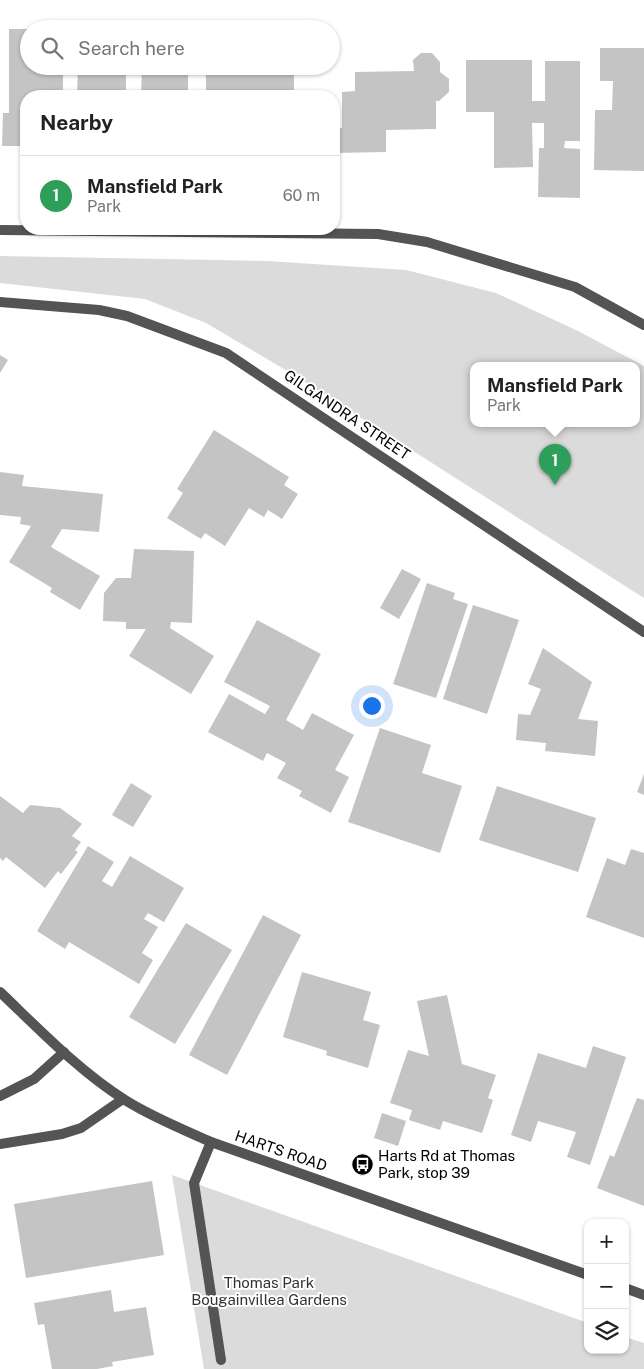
<!DOCTYPE html>
<meta charset="utf-8">
<style>
body{margin:0;font-family:"Public Sans",sans-serif;background:#f2f2f2;color:#222}
.controls{position:absolute;right:15px;bottom:15px;display:grid;overflow:hidden;border-radius:10px;box-shadow:0 1px 4px #0004}
.controls button{width:45px;height:45px;display:grid;place-items:center;padding:0;border:0;border-bottom:1px solid #e0e0e0;background:#fff;color:#222;font:25px sans-serif}
.you{position:absolute;left:371px;top:705px;width:18px;height:18px;margin:-12px;border:4px solid #fff;border-radius:50%;background:#1a73e8;box-shadow:0 0 0 8px #1a73e833}
.badge{display:grid;place-items:center;width:32px;height:32px;border-radius:50%;background:#ea580c;color:#fff;font-size:16px;font-weight:700}
.pin{position:absolute;translate:-50% -41px;filter:drop-shadow(0 1px 2px #0008)}
.pin::after{content:'';position:absolute;top:26px;width:18px;height:15px;background:inherit;clip-path:polygon(0 0,100% 0,50% 100%)}
.popup{position:absolute;left:470px;top:362px;width:170px;height:65px;box-sizing:border-box;display:grid;place-content:center;border-radius:10px;background:#fff;filter:drop-shadow(0 1px 4px #0005);font-size:16px;white-space:nowrap;color:#767676}
.popup b{font-size:19px;color:#222}
.popup::after{content:'';position:absolute;left:50%;top:100%;margin-left:-10px;border:10px solid transparent;border-top-color:#fff}
.list{margin:0;padding:0;list-style:none}
h2{display:flex;justify-content:space-between;align-items:center;height:65px;margin:0;padding:0 20px;font-size:21px}
h2 small{font-size:16px;font-weight:400;color:#767676}
.list li{display:grid;grid-template-columns:32px 1fr auto;gap:15px;align-items:center;box-sizing:border-box;height:80px;padding:0 20px;border-top:1px solid #e0e0e0}
.list b{display:block;font-size:19px;white-space:nowrap}
.list p{margin:0;font-size:16px;white-space:nowrap;color:#767676}
.list em{font-size:16px;font-style:normal;color:#767676}
.icon{flex:none;width:28px;height:28px;fill:none;stroke:currentColor;stroke-width:2;stroke-linecap:round;stroke-linejoin:round}
.map{position:relative;flex:none;width:644px;height:1369px;overflow:hidden}
.search{position:absolute;background:#fff;box-shadow:0 1px 4px #0004;left:20px;top:20px;width:320px;height:55px;display:flex;align-items:center;gap:12px;box-sizing:border-box;padding:0 18px;border-radius:28px;color:#767676;font-size:19px}
.panel{position:absolute;background:#fff;box-shadow:0 1px 4px #0004;left:20px;top:90px;width:320px;height:145px;border-radius:20px}
.map>svg:first-child{display:block}
.green{fill:#dbdbdb;fill-rule:evenodd}
.building{fill:#c4c4c4}
.lines{fill:none;stroke-linecap:round;stroke-linejoin:round}
.service{stroke:#545454;stroke-width:10}
.minor{stroke:#545454;stroke-width:10}
.tertiary{stroke:#545454;stroke-width:10}
.labels{text-anchor:middle;stroke-width:4;stroke-linejoin:round;paint-order:stroke}
.street-label{font-size:15px;fill:#000;stroke:#fff}
.poi-label{font-size:15px;fill:#000;stroke:#fff;text-anchor:start}
.park-label{font-size:15px;fill:#323232;stroke:#fff}
</style>
<div class="map">
<svg width="644" height="1369" viewBox="0 0 644 1369">
<rect width="100%" height="100%" fill="#fff"/>
<g class="green">
<path d="M 0,256 L 267,261 L 406,270 L 496,293 L 578,331 L 644,366 L 644,598 L 289,372 L 206,323 L 145,299 L 0,283 ZM 474,366 L 636,366 L 636,424 L 474,424 Z"/>
<path d="M 172,1175 L 588,1323 L 588,1350 L 625,1350 L 625,1337 L 644,1343 L 644,1369 L 204,1369 Z"/>
</g>
<g class="building">
<path d="M 9,29 L 29,29 L 29,66 L 63,66 L 63,96 L 26,96 L 26,146 L 2,146 L 3,113 L 9,113 Z"/>
<path d="M 600,48 L 644,48 L 644,171 L 594,170 L 595,110 L 612,110 L 613,81 L 600,81 Z"/>
<path d="M 421,53 L 432,53 L 440,62 L 440,72 L 449,79 L 449,92 L 439,101 L 436,101 L 436,129 L 386,130 L 386,152 L 334,153 L 334,128 L 342,128 L 342,92 L 355,91 L 355,72 L 414,71 L 413,60 Z"/>
<path d="M 466,60 L 532,60 L 532,101 L 545,101 L 545,61 L 580,61 L 580,141 L 565,141 L 564,148 L 580,149 L 580,198 L 538,197 L 539,148 L 544,148 L 544,123 L 532,123 L 533,167 L 494,168 L 494,112 L 466,112 Z"/>
<path d="M 78,66 L 126,66 L 126,96 L 77,96 Z"/>
<path d="M 142,66 L 188,66 L 188,96 L 141,96 Z"/>
<path d="M 206,66 L 294,66 L 294,90 L 303,91 L 303,96 L 206,96 Z"/>
<path d="M 0,355 L 8,360 L 0,373 Z"/>
<path d="M 214,430 L 289,477 L 284,485 L 298,494 L 282,519 L 268,510 L 264,517 L 249,508 L 225,546 L 205,533 L 201,539 L 167,518 L 183,493 L 177,489 Z"/>
<path d="M 0,472 L 24,475 L 22,486 L 103,494 L 99,532 L 62,529 L 51,547 L 100,576 L 80,610 L 50,592 L 52,588 L 9,562 L 31,526 L 20,524 L 21,517 L 0,515 Z"/>
<path d="M 134,549 L 194,551 L 192,623 L 171,622 L 170,628 L 214,656 L 191,694 L 129,656 L 146,629 L 126,629 L 126,622 L 103,621 L 104,593 L 116,578 L 131,578 Z"/>
<path d="M 402,569 L 421,579 L 399,619 L 380,608 Z"/>
<path d="M 427,583 L 455,593 L 453,599 L 468,604 L 436,698 L 393,684 Z"/>
<path d="M 473,605 L 519,620 L 487,714 L 443,699 Z"/>
<path d="M 257,620 L 321,654 L 286,720 L 303,730 L 312,713 L 354,735 L 335,770 L 349,777 L 331,813 L 299,796 L 302,791 L 277,778 L 286,763 L 267,753 L 263,761 L 208,732 L 229,694 L 265,714 L 270,706 L 224,682 Z"/>
<path d="M 543,648 L 592,682 L 578,719 L 598,721 L 595,756 L 545,751 L 546,743 L 516,740 L 518,714 L 530,715 L 541,689 L 528,684 Z"/>
<path d="M 380,728 L 431,745 L 422,773 L 462,786 L 440,853 L 348,822 Z"/>
<path d="M 644,774 L 644,795 L 637,792 Z"/>
<path d="M 131,783 L 152,796 L 133,827 L 112,815 Z"/>
<path d="M 497,786 L 596,818 L 578,872 L 479,840 Z"/>
<path d="M 0,796 L 23,813 L 30,805 L 60,808 L 82,824 L 72,836 L 81,842 L 75,850 L 78,852 L 61,874 L 58,871 L 45,888 L 6,857 L 3,861 L 0,858 Z"/>
<path d="M 88,846 L 114,862 L 102,881 L 112,887 L 130,856 L 184,888 L 164,922 L 148,913 L 144,919 L 158,927 L 142,953 L 153,960 L 139,984 L 69,942 L 65,949 L 37,931 Z"/>
<path d="M 631,849 L 644,853 L 644,938 L 586,917 L 607,858 L 625,865 Z"/>
<path d="M 263,915 L 301,935 L 227,1075 L 189,1055 Z"/>
<path d="M 186,923 L 232,950 L 175,1044 L 129,1017 Z"/>
<path d="M 302,972 L 371,992 L 363,1020 L 380,1025 L 368,1068 L 326,1055 L 327,1051 L 283,1037 Z"/>
<path d="M 447,995 L 462,1064 L 496,1075 L 488,1098 L 493,1100 L 482,1133 L 443,1121 L 440,1130 L 409,1120 L 412,1110 L 390,1103 L 408,1050 L 429,1056 L 417,1001 Z"/>
<path d="M 593,1046 L 626,1057 L 590,1165 L 567,1157 L 576,1132 L 538,1121 L 531,1142 L 511,1135 L 538,1053 L 586,1068 Z"/>
<path d="M 637,1098 L 644,1100 L 644,1206 L 597,1188 L 610,1155 L 614,1157 Z"/>
<path d="M 382,1113 L 406,1121 L 398,1146 L 374,1138 Z"/>
<path d="M 152,1181 L 164,1255 L 26,1278 L 14,1204 Z"/>
<path d="M 111,1290 L 114,1312 L 146,1307 L 154,1355 L 112,1362 L 113,1366 L 97,1369 L 52,1369 L 44,1324 L 38,1325 L 34,1303 Z"/>
</g>
<g class="lines">
<path class="service" d="M 211,1142 L 194,1183 L 221,1360"/>
<g class="minor">
<path d="M 0,230 L 378,234 L 427,242 L 575,287 L 644,325"/>
<path d="M 0,302 L 99,310 L 127,316 L 226,353 L 644,632"/>
<path d="M 0,1096 L 34,1079 L 64,1052"/>
<path d="M 0,1144 L 62,1134 L 81,1128 L 123,1099"/>
</g>
<g class="tertiary">
<path d="M 0,992 C 39,1029 79,1071 125,1100 C 152,1117 182,1129 211,1142 L 588,1275"/>
<path d="M 625,1288 L 644,1295"/>
</g>
</g>
<defs>
<symbol id="bus-disc" viewBox="-11 -11 22 22"><circle r="9.5" fill="#000" stroke="#fff"/><path d="M-5-6H5V4H4V6H2V4H-2V6H-4V4H-5ZM-3.5-4V0h7V-4ZM-3.5 1.2v1.5H-2V1.2ZM2 1.2v1.5H3.5V1.2Z" fill="#fff"/></symbol>
</defs>
<g fill-rule="evenodd">
<use href="#bus-disc" x="350" y="1152" width="25" height="25"/>
</g>
<g class="labels">
<g class="street-label">
<text transform="translate(347 415) rotate(34)" y="5">GILGANDRA STREET</text>
<text transform="translate(281 1151) rotate(19)" y="5">HARTS ROAD</text>
</g>
<g class="poi-label">
<text x="378" y="1161">Harts Rd at Thomas<tspan x="378" dy="17">Park, stop 39</tspan></text>
</g>
<g class="park-label">
<text x="269" y="1288">Thomas Park<tspan x="269" dy="17">Bougainvillea Gardens</tspan></text>
</g>
</g>
</svg>
<div class="controls">
<button>+</button>
<button>−</button>
<button><svg class="icon" aria-label="layers" viewBox="0 0 24 24"><path d="M12 4l9 5-9 5-9-5zM3 14l9 5 9-5"/></svg></button>
</div>
<div class="you"></div>
<div class="pin badge" style="left:555px;top:485px;background:#2e9e5b">1</div>
<div class="popup"><b>Mansfield Park</b>Park</div>
<div class="search"><svg class="icon" aria-label="search" viewBox="0 0 24 24"><circle cx="10" cy="10" r="6"/><path d="M15 15l6 6"/></svg>Search here</div>
<section class="panel">
<h2>Nearby<small></small></h2>
<ul class="list">
<li><span class="badge" style="background:#2e9e5b">1</span><div><b>Mansfield Park</b><p>Park</p></div><em>60 m</em></li>
</ul>
</section>
</div>
